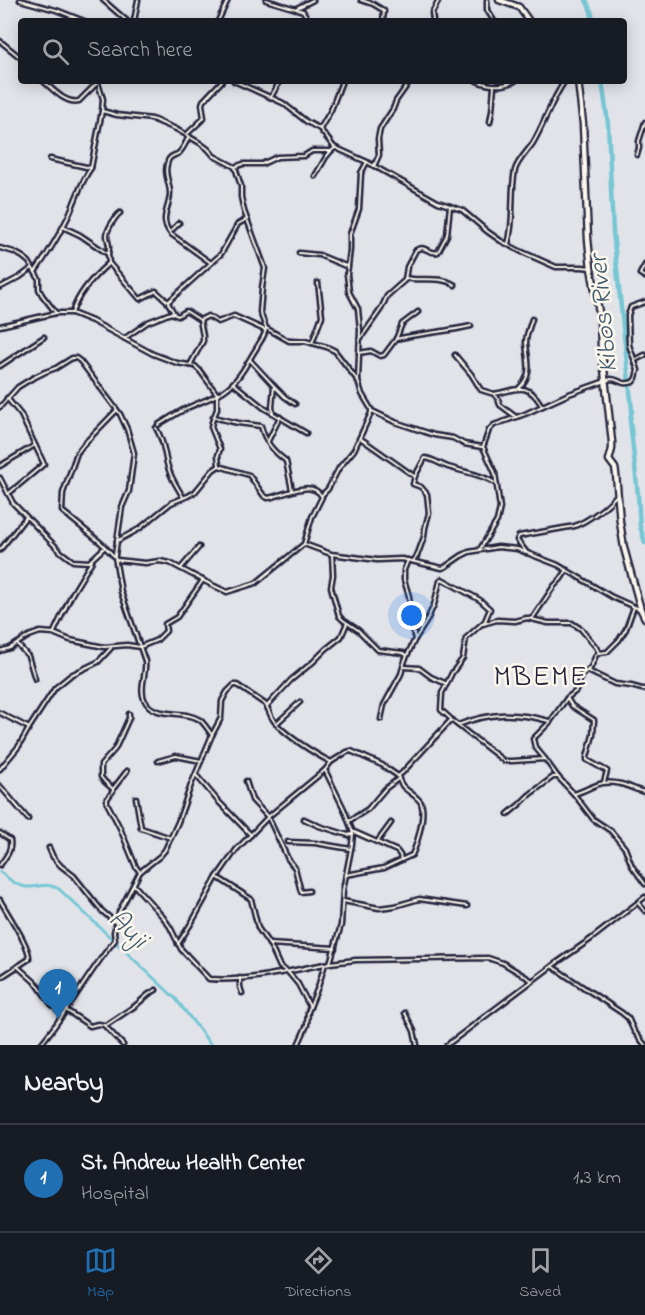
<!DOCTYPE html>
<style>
body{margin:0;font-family:"Indie Flower",sans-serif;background:#20242c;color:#f1f3f6}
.you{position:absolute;left:412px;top:616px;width:21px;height:21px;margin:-15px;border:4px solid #fff;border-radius:50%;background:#1a73e8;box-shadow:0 0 0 9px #1a73e833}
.badge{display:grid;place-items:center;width:39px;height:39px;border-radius:50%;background:#1f6fb2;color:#fff;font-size:20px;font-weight:700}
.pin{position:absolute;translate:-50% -50px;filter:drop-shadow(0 2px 3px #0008)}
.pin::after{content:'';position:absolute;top:32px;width:21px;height:18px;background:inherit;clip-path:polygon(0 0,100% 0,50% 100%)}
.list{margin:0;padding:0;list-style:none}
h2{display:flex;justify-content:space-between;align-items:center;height:78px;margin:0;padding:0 24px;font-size:26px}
h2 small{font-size:20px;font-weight:400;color:#9ea1a6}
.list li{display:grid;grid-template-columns:39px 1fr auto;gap:18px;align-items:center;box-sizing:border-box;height:108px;padding:0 24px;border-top:2px solid #363941}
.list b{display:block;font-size:22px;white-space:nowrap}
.list p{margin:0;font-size:20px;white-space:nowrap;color:#9ea1a6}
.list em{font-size:20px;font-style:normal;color:#9ea1a6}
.icon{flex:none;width:33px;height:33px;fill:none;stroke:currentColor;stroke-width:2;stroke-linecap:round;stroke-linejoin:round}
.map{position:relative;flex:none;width:645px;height:1045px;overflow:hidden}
.search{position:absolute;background:#171b24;box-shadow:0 3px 15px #0003;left:18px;right:18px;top:18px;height:66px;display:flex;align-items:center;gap:15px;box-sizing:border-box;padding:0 21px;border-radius:6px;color:#9ea1a6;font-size:22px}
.sheet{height:186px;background:#171b24}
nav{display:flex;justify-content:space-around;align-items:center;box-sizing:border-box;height:84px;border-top:2px solid #363941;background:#171b24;font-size:16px;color:#9ea1a6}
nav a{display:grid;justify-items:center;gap:3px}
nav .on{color:#1f6fb2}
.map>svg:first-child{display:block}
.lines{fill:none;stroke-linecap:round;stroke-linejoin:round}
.canal{stroke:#77c6d4;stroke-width:3}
.river{stroke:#77c6d4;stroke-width:4.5}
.street-casing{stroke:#22223b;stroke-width:7}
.secondary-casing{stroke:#22223b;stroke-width:9}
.street{stroke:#fbf7ec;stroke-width:2}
.secondary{stroke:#fbf7ec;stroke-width:4.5}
.labels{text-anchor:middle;stroke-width:5;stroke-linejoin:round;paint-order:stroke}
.water-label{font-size:27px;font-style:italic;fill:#405b71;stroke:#fbf7ec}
.quarter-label{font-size:28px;letter-spacing:1.5px;fill:#22223b;stroke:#fbf7ec}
</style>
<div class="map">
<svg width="645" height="1045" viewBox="0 0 645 1045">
<rect width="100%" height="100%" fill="#e1e3e9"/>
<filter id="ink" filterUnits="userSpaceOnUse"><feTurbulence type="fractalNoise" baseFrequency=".0167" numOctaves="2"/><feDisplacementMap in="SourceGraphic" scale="12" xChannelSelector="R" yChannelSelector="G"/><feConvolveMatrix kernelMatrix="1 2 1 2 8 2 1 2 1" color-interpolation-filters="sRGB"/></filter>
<g filter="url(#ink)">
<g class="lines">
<path class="canal" d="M 0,872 C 8,878 16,886 26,887 C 40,888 44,881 59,889 L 176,999 L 211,1045"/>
<g class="river">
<path d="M 586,0 L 591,11 L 593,21"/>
<path d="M 602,81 L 608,123 L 613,232 L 632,410 L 630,420 L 638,495 L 640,526 L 645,543"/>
</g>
<defs>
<g id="street">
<path d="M 20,0 L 56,10 L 84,21"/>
<path d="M 103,0 L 127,21"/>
<path d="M 266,0 L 303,11 L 309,21"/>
<path d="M 361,0 L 373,4 L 383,10 L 384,11 L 383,21"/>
<path d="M 487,0 L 487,10 L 494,21"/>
<path d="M 297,8 L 313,0"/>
<path d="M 134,21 L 138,0"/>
<path d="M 218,21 L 228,0"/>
<path d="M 433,21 L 432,13 L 439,0"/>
<path d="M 0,41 L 21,58"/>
<path d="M 43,81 C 53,89 65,104 79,101 L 99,81"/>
<path d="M 234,81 L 283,103 L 307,122 L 320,129 L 334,147 L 367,162 L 438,202 L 462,210 L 488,232 L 501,241 L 520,251 L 556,267 L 582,267 L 591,268"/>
<path d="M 477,81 C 489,86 503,87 515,81"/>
<path d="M 271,97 L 280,81"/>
<path d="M 102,111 L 117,115 L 152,119 L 176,129 L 200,143 L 208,149 L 214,156 L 235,167 L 241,186 L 241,197 L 244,211 L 265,268 L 262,288 L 260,312 L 266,328 L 289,341 L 305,341 L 327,347 L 335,351 L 358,381 L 362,394 L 371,409 L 371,413 L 354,450 L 339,468 L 328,489 L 322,495"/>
<path d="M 490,122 L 492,111 L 494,86"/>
<path d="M 320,129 L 331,110 L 342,81"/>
<path d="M 187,134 L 204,118 L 202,104 L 203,101 L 222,81"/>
<path d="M 189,136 C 186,142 184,148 179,153 C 175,156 170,155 168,161 C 163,173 170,183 170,193 C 170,209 158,218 171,234 L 211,263"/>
<path d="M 637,155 L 639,148 L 639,141 L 645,122"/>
<path d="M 50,159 L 91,168 L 102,111 L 103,99 L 98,83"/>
<path d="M 374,166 L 379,155 L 378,139 L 380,129 L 393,109 L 396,101 L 410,81"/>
<path d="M 235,167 L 243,164 L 262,164 L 277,157 L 304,156 L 312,151 L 331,151 L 335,148"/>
<path d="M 315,176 L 326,157 L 331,151"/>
<path d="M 63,227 L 80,235 L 108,254 L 109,263 L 139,298 L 140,299 L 156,291 L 168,302 L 221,254 L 238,224 L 247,219"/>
<path d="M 170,232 L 179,223"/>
<path d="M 508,244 C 515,220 510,195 515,170 C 518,160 527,152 533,143 C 545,123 551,100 565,81"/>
<path d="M 0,248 L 14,252 L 23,257 L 29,262 L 39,279 L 39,289 L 42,295 L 56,313"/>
<path d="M 299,253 L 319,255 L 348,267"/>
<path d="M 108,254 C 111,243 107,243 107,235 C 107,229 116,216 120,213"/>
<path d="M 645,265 L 640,274 L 645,277"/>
<path d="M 35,272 C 47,255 58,237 67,219 C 76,201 80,183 91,168"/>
<path d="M 405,278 C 422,282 439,275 455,285"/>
<path d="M 1,287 L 20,277 L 32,268"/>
<path d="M 168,303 L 174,313"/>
<path d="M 72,313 C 78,293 93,277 109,263"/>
<path d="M 200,320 L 208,316 L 218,322 L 234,316 L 265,330"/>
<path d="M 0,326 L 56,313 L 72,313 L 92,321 L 153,354 L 177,363 L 195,366 L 200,371 L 217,394 L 217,409 L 212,422 L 211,427 L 220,449 L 218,455 L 219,466"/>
<path d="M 125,338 L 148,322 L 171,313 L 178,316 L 186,311 L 200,320 L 203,336 L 203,341 L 190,365"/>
<path d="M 360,339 L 381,309 L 387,296 L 405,280 L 407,267 L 416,250 C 424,244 430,255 438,252 L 447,235 L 450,206"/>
<path d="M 396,339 C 421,333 446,332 471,326"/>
<path d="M 312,343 L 322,316 L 318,283"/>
<path d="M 359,353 L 371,351 L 380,356 L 384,355 L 396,339 L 402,324 L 418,312"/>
<path d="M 455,355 L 471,374 L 481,390 L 494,394 L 498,399 L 500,405 L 516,417"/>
<path d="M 250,360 L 274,386 L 272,407 L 273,413"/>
<path d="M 635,360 L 645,355"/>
<path d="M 0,366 L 44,337"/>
<path d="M 358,380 L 360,330 L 358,309 L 349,292 L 347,274 L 350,250 L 350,234 L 359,209 L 361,173 L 367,162"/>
<path d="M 233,383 L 264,408 L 306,433"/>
<path d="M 274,386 L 285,397 L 295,404"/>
<path d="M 519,388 C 534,374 527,361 526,342 C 526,335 530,326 532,319"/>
<path d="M 494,394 C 517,390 527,380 542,406"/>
<path d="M 0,407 L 18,387 L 31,379 L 45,372 L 56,368 L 72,358 L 76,358 L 80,361 L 96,382 L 120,414 L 127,429 L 134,453 L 129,491 L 122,507 L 115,555"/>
<path d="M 117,410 L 84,444 L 77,453 L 63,493 L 62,511 L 101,543 L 115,557 L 121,592 L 145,661 C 147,673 139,687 144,699 C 153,720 184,709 200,720 C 205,724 208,730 212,735"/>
<path d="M 372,411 L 395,422 L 434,435 L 453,438 L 464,444 L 482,447"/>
<path d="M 213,417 L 238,423 L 261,426 C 265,442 273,451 286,461 L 292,490"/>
<path d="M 158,425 C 168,419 177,413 187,408 C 202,401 220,396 232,384 C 243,374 248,361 256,349 C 260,341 265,337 266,328"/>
<path d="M 156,428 C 166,445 163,453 169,470 C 172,480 178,488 183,497"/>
<path d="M 360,438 L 414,476"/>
<path d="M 268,441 L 280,417"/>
<path d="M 0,466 L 35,445 L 21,415 L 7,398"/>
<path d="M 0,478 L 13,503 L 61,552 L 73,561 L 89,562 L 104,548"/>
<path d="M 8,494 L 44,464 L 35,445"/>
<path d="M 117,541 L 139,529 L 171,503 L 188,496 L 195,492 L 213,470 L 219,466 L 249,475 L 264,496 L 268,498 C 283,496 312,478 322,497 L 312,517 L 304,544 L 331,554 L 377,560 L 402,559 L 442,568 L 445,567 L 461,556 L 469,552 L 498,547 L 517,549 L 558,565 L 612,597 L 639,609"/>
<path d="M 480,549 L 497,521 L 500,508 L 495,473 L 483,447 L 489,430 L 494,425 L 525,414 L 569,394 L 611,379 C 620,379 620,386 633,382 L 636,378 L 638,370 L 629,345 L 628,315 L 631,307 L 645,302"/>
<path d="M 0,550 L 26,517"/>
<path d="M 527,553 L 517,540 L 519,536 L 575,526 C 591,519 605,508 616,496"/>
<path d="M 332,555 L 333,575 L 331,587 L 339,616 L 343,620 L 358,630 L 378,650 L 403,653 L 407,655"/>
<path d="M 117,560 L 145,563 L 160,561 L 170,563 L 212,585 L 227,592 L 256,583 L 304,544"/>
<path d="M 408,560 L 404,570 L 404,580 L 409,596 L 411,621 L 415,639"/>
<path d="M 413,561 L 417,556 L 424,537 L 425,528 L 429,513 L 427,494 L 421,487 L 413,484 L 415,476 L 425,458 C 433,459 440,464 448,467 C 463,472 482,474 495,483"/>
<path d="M 181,568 L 199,547"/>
<path d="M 532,619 L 554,586 L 561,579 L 567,570"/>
<path d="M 483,624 L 497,620 L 515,621 L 527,618 L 548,623 L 572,623 L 581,629 L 596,647 L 599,653"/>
<path d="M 54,632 L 72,594 L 92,561"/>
<path d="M 17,644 L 28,656 L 35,679"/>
<path d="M 0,651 L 10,648 L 29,636 L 40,632 L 53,633 L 70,640 L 104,647 L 127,645 L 140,647 L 157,640 L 166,631 L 165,624 L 177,617 L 203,580"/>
<path d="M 404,667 L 419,668 L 431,677 L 447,684"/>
<path d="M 588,671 L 615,684 L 631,686 L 642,689 L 645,689"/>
<path d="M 567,698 L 572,706 L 594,720 L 593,735 L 587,757 L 587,760 L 607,771 L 604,782"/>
<path d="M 267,706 L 291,680 L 313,662 L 326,649 L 341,637 L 347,623"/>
<path d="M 0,713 L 29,728"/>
<path d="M 129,714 L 129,718 L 115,749 L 101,765 L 101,777 L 105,782 L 113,789 L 113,791 L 107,799 L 107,803 L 120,828 L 136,867 L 140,872"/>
<path d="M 381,719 L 384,705 L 401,674 L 405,660 L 415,639 L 426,622 L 434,605 L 440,581 L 442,579 L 480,600 L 490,609 L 485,621 L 466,638 L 463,658 L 452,673 L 442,693 L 441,710 L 451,719"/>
<path d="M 277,723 L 300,702"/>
<path d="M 458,725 C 491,712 516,712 549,721"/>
<path d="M 545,759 L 535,747 L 533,739 L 550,722 L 567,698 L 576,691 L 581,676 L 591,667 L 596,655 L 599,653 L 607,652 L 619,640 L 626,629 L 634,607"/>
<path d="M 158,761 L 176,756 L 201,761"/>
<path d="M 0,769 L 19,746 L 29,728 L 55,688 L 71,675 L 98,662 L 111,648"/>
<path d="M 196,775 L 218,801 L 251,835"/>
<path d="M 398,776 C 401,790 410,790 419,800 C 428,809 417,844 412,855 L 401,860"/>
<path d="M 246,781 L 252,800 L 268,817 L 288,859 L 295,868 L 301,892 L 309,891"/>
<path d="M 0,786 L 28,819"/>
<path d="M 113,789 L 127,771"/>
<path d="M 574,794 L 593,819 L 611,831 L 625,848 L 632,866 L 645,884"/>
<path d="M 136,798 L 141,828 L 171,838"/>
<path d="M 508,814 L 520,804 L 529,795 L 553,777 L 558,777"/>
<path d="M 304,819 L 319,826 L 348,835 L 352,834"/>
<path d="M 349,821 L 368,809 L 385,789 L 398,779"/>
<path d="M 0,833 L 10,840 C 12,850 6,857 0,865"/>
<path d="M 288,842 L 315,843 L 351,849"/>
<path d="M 377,842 L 391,823"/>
<path d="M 49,848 L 53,857 L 61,866 L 74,876 L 102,911 L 116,923"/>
<path d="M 346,875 L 384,868 L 401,860 L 400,855 L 397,851 L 352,831"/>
<path d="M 217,877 L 251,899 L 258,928 L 271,947 L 280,967 L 288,972 L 298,984 L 310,1007"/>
<path d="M 134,885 L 163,917 L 170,927 L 181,949 L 209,979 C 248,982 288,971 325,964"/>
<path d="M 0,900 C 7,913 31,948 29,959 L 0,978"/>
<path d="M 343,901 L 379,908 L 395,906 L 419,899 L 467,906"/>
<path d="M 638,903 L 645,911"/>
<path d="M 178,944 L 192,922 L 217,877 L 236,850 L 268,817 L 325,770 L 331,762"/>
<path d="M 269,944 L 335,948"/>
<path d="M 330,963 L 356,960 L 488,958 L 503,963 L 531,980"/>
<path d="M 18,967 L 37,984 L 51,1004 L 63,1015"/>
<path d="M 553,967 L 622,1013 L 628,1018 L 634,1031 L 645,1045"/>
<path d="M 240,978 L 240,987 L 242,993"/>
<path d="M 66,1010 L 90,1026 L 98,1024 L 104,1025 L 123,1045"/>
<path d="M 405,1013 L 414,1031 L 417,1045"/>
<path d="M 105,1026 L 135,1006 L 149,994 L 156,990"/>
<path d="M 40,1045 C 68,1012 88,973 115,940 L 114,932 L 119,912 L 140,872 L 160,856 L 165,850 L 178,822 L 191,785 L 212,735 L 221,718 L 222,701 L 227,692 L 234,685 L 237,685 L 265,704 C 269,709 270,716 274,721 C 285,735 315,754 331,762 L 347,752 L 351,751 L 382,765 L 398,776 L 402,773 L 451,720 L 504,761 L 512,761 L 545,759 L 558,777 L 574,794 C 594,788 598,779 621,784 C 630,786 637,791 645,792"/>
<path d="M 298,1045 L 307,1025 L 308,1012 L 318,987 L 325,964 L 330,963 L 341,925 L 343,890 L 352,844 L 353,833 L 344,809 L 325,770"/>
<path d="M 447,1045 L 552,966 L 591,939 L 645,897"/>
</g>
<g id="secondary">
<path d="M 499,0 L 519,7 L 529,21"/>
<path d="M 578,81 L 583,124 L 588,239 L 591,268 L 600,318 L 601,347 L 604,369 L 612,442 L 612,449 L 609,460 L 615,468 L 616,474 L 620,522 L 624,548 L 641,610 L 645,618"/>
</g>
</defs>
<use href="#street" class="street-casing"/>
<use href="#secondary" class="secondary-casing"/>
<use href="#street" class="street"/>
<use href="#secondary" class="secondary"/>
</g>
</g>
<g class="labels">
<g class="water-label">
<text transform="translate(602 314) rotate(-95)" y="9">Kibos River</text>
<text transform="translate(129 928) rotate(43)" y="9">Auji</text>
</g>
<g class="quarter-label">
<text x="541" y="685">MBEME</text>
</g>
</g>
</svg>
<div class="you"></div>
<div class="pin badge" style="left:58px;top:1019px">1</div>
<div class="search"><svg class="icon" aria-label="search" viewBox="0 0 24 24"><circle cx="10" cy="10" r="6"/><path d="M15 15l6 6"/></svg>Search here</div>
</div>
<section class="sheet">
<h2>Nearby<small></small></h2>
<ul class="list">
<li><span class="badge">1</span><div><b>St. Andrew Health Center</b><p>Hospital</p></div><em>1.3 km</em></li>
</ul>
</section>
<nav>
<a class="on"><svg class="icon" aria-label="map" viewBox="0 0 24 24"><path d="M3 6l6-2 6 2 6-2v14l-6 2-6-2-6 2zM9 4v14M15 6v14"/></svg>Map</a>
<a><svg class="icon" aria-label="directions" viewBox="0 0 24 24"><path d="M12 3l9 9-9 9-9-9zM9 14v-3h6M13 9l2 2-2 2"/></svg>Directions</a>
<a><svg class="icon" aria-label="saved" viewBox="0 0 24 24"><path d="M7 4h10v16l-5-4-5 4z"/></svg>Saved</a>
</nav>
